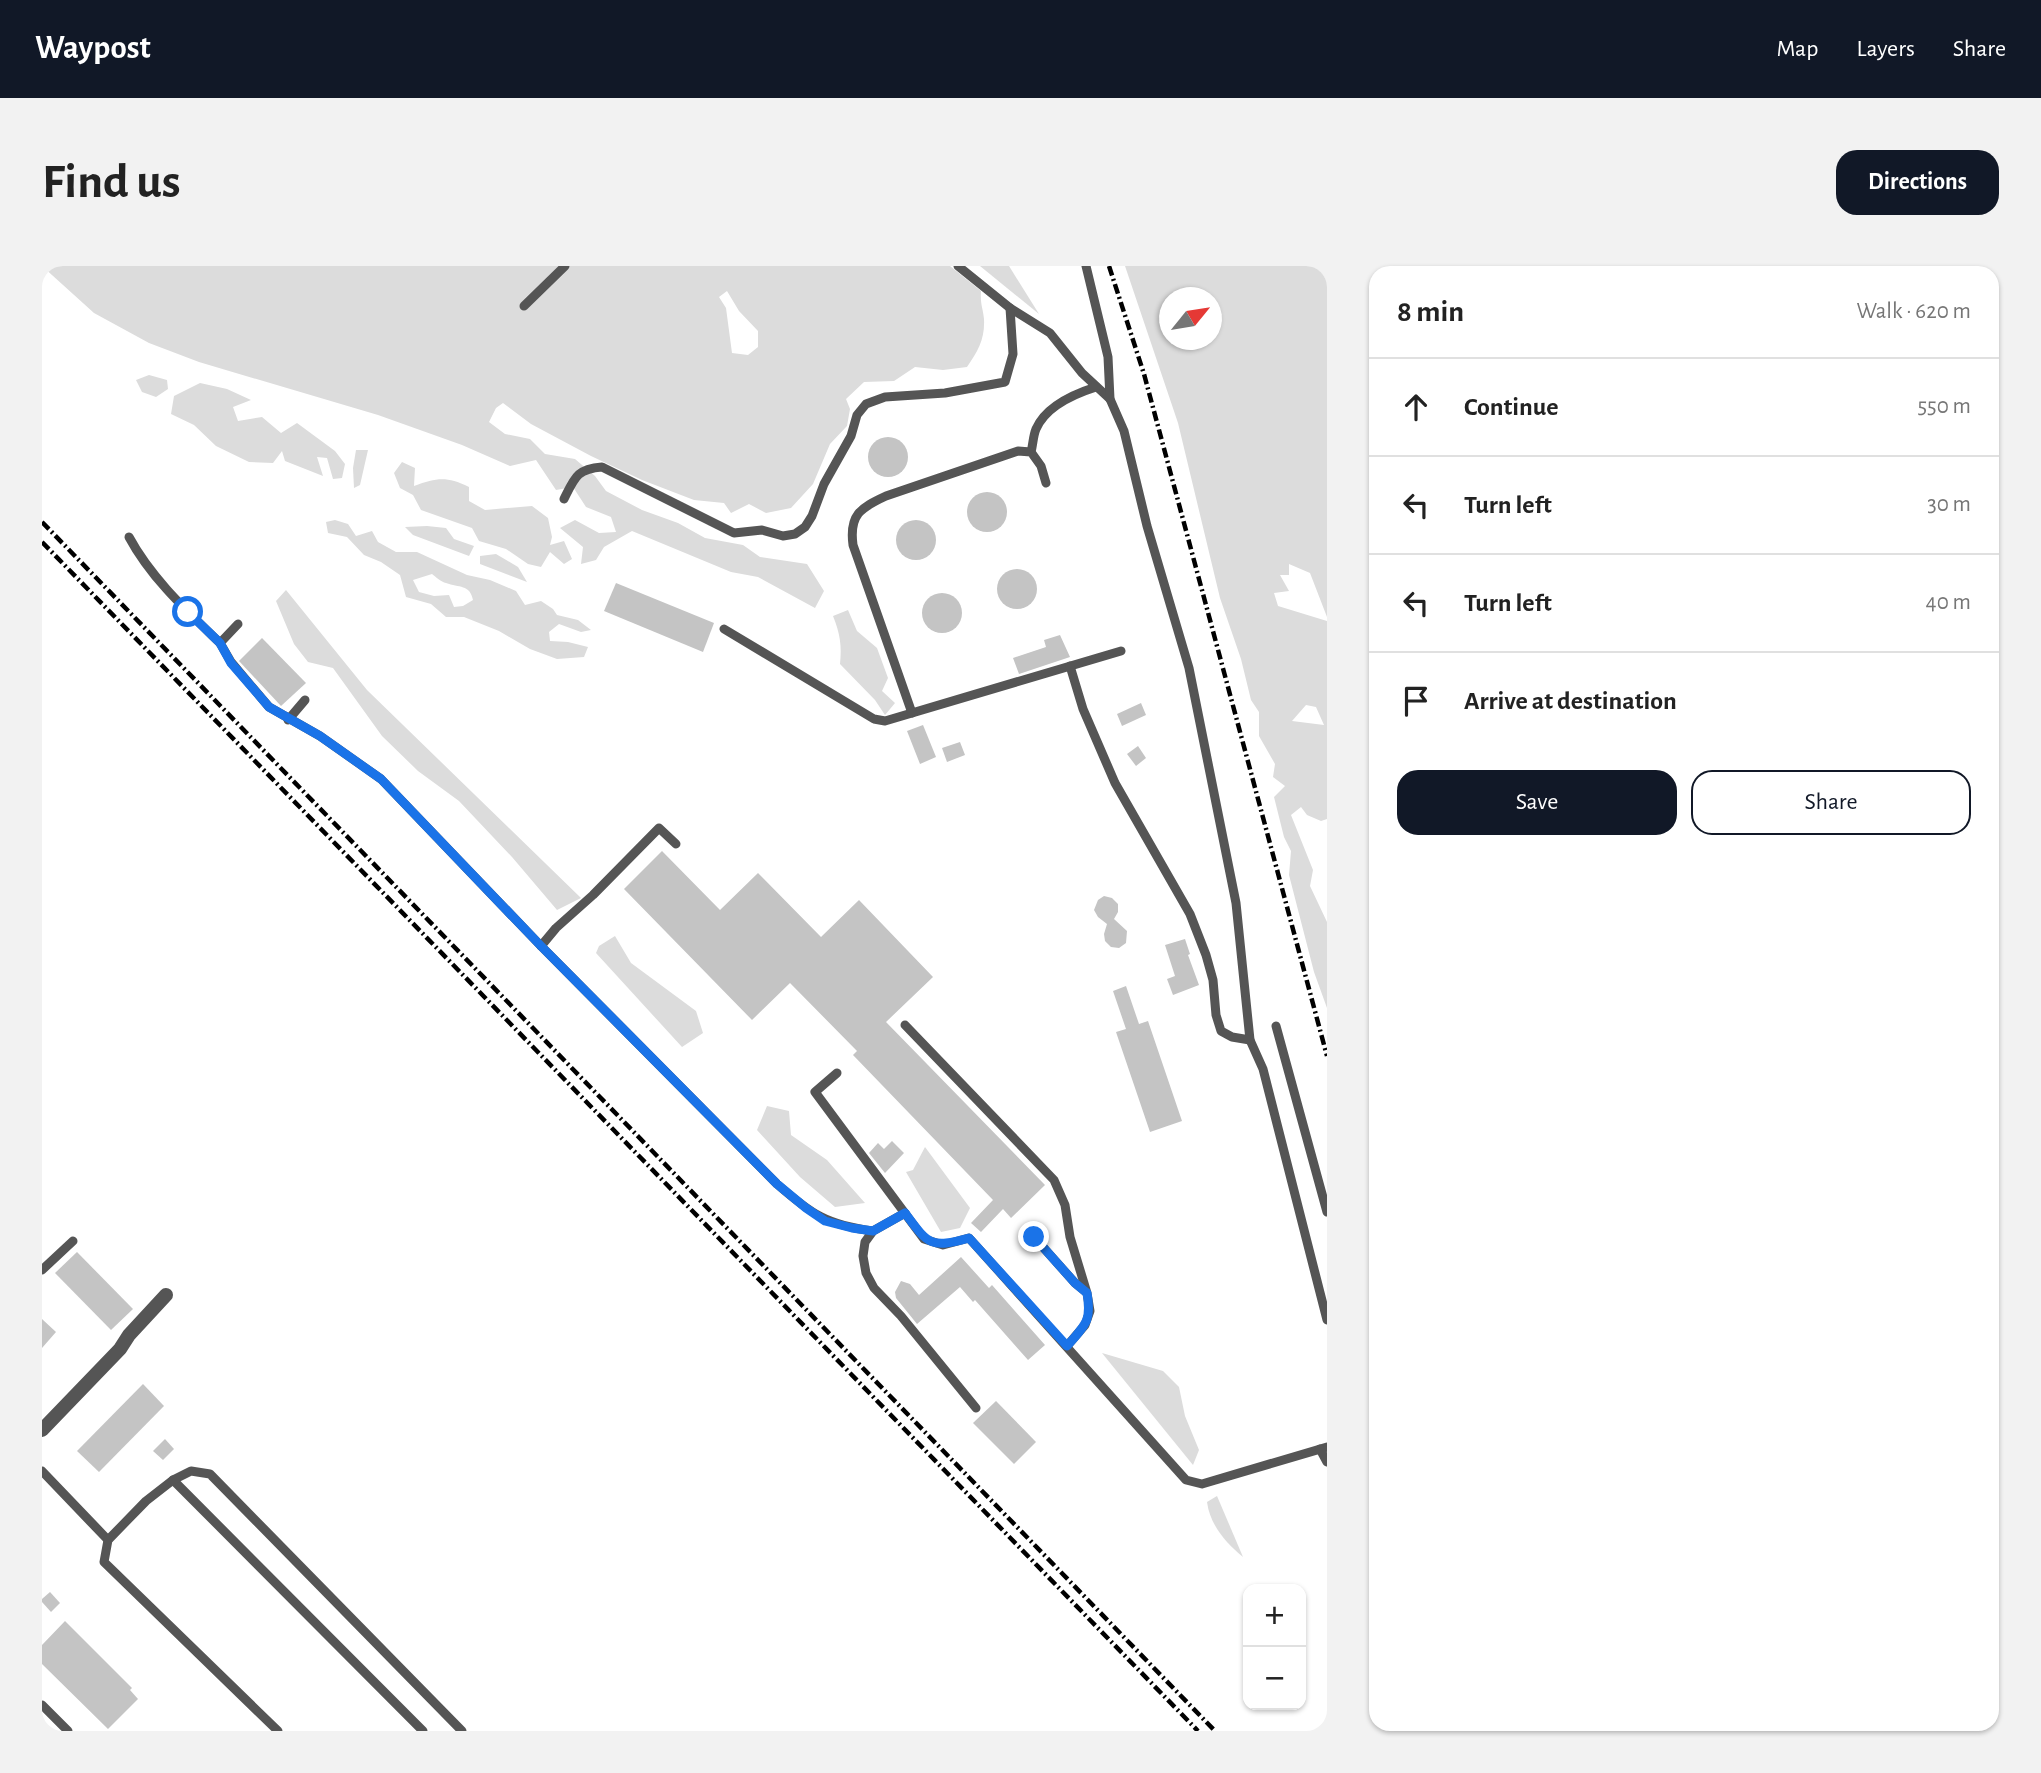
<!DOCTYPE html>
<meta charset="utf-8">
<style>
body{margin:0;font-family:"Alegreya Sans",sans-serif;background:#f2f2f2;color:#222}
.controls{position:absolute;right:21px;bottom:21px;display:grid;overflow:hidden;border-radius:14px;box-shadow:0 2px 5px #0004}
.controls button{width:63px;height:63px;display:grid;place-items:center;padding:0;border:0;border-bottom:2px solid #e0e0e0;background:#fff;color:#222;font:35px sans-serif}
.compass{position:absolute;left:1117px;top:21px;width:63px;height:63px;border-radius:50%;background:#fff;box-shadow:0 2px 5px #0004;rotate:60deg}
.stop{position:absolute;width:21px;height:21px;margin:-16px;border:5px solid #1a73e8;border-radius:50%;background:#fff}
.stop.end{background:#1a73e8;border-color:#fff;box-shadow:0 2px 7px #0008}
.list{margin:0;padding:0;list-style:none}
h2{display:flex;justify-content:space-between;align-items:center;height:91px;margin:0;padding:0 28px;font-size:30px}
h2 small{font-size:23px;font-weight:400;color:#767676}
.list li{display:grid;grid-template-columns:46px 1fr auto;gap:21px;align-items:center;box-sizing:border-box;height:98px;padding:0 28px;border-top:2px solid #e0e0e0}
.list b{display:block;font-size:26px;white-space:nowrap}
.list em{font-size:23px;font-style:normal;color:#767676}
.actions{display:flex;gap:14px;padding:21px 28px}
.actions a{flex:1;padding:16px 0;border:2px solid #111827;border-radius:21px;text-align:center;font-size:24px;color:#111827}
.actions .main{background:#111827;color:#fff}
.icon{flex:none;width:38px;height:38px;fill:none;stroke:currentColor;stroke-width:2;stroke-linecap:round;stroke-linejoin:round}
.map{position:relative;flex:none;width:1285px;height:1465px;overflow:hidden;border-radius:21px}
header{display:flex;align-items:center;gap:42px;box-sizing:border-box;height:98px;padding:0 35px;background:#111827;color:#fff}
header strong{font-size:33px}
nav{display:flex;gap:38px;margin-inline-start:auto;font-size:24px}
.intro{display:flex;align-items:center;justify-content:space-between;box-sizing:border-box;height:168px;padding:0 42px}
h1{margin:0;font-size:49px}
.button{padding:18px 32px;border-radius:21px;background:#111827;color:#fff;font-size:24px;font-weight:700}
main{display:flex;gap:42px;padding:0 42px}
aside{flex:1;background:#fff;border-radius:21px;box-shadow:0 2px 5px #0004}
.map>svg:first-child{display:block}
.green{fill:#dcdcdc;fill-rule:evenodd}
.building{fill:#c4c4c4}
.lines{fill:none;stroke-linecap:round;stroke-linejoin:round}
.service{stroke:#555;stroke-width:9}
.minor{stroke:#555;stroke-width:14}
.rail{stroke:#000;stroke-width:4.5;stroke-dasharray:10 3.5 2 3.5;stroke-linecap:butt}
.route{stroke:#1a73e8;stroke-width:9}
</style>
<header>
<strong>Waypost</strong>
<nav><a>Map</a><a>Layers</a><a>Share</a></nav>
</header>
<div class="intro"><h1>Find us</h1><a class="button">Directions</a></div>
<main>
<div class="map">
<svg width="1285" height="1465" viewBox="0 0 1285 1465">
<rect width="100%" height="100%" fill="#fff"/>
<g class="green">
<path d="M 0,0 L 908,0 L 939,25 C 938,38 941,42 942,53 C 943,73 936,85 925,101 L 901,104 L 873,101 L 852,115 L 822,116 L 804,133 L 808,143 L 805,160 L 788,178 L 771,218 L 749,242 L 724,247 L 707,238 L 689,247 L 682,237 L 652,234 L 600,214 L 549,190 L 489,158 L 461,137 L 454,142 L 447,156 L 463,168 L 488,173 L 503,188 L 533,193 L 553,210 L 564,225 L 600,244 L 636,257 L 663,272 L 701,279 L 718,291 L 765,298 L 782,325 L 773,342 L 716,311 L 689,306 L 590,265 L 562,281 L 554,294 L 539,298 L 541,281 L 518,262 L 533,254 L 557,267 L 574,266 L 569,251 L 544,241 L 531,221 L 514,224 L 494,194 L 468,200 L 420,179 L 336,149 L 157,96 L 107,77 L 52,47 ZM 685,25 L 697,45 L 716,65 L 716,81 L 706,89 L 690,87 L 684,42 L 677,31 Z"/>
<path d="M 938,0 L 967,0 L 997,48 Z"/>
<path d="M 1083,0 L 1285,0 L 1285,351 L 1268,307 L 1247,298 L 1247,309 L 1238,309 L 1247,325 L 1232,327 L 1236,340 L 1285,355 L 1285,553 L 1279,555 L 1265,549 L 1259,541 L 1249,549 L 1271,604 L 1268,620 L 1285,656 L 1285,742 L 1272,706 L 1247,609 L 1249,585 L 1242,571 L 1232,531 L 1243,520 L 1231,511 L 1233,498 L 1217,470 L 1217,446 L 1209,434 L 1199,393 L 1178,332 L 1136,157 ZM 1128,32 L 1170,32 L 1170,74 L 1128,74 ZM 1264,439 L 1274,441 L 1282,459 L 1250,455 Z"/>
<path d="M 107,109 L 125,114 L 126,123 L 114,131 L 100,126 L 94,114 Z"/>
<path d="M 158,117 L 185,123 L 209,134 L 191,141 L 196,155 L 220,151 L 239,167 L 255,157 L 293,185 L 303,198 L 300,212 L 291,213 L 285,192 L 275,191 L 281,210 L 243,195 L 240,185 L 231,197 L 207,196 L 174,180 L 152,159 L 129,148 L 132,130 Z"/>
<path d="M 314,184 L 326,184 L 318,219 L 312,222 L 311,202 Z"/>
<path d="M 360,196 L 373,202 L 372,220 C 395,212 404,210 427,221 L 427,235 L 443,244 L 490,240 L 506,252 L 510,271 L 508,279 L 522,275 L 530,293 L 522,298 L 508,286 L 499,301 L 486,298 L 464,283 L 437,275 L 430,262 L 379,244 L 371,229 L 358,222 L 352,207 Z"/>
<path d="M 293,254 L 306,258 L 314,270 L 330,265 L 336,276 L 354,286 L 375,286 L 425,309 L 448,314 L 474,325 L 483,339 L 499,335 L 511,343 L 515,349 L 536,354 L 549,364 L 539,366 L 517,358 L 507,366 L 508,375 L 526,376 L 546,381 L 542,391 L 515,393 L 488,383 L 457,365 L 422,351 L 404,351 L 389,338 L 364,331 L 358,309 L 339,296 L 322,289 L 305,271 L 286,267 L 284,256 ZM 390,308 C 394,311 399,316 404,317 C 417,322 428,318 431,334 L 421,340 L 412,341 L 407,329 L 392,330 L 377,326 L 371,314 Z"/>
<path d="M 385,260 L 404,262 L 412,273 L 432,280 L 427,290 L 371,269 L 363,261 Z"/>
<path d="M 454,288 L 476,301 L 485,316 L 438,298 L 438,290 Z"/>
<path d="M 244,324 L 325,424 L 539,632 L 515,644 L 470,591 L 417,535 L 376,505 L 340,470 L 291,402 L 266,396 L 252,378 L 234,335 Z"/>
<path d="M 806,344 L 815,365 L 835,382 L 846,412 L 840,425 L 853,437 L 843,449 L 833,434 L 798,398 C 800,380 798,367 791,350 Z"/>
<path d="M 573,670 L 589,697 L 654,745 L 661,767 L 640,781 L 554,687 L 557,680 Z"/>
<path d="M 725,840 L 747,845 L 749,869 L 785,894 L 823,937 L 793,941 L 758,911 L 715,864 Z"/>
<path d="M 883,881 L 928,942 L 918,962 L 899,966 L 864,906 L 871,904 Z"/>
<path d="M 1060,1087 L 1121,1105 L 1137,1121 L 1143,1150 L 1157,1184 L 1151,1199 Z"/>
<path d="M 1175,1230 L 1201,1291 C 1184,1277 1168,1259 1165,1236 Z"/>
</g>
<g class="building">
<circle cx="846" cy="191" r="20"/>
<circle cx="945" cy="246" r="20"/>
<circle cx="874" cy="274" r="20"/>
<circle cx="975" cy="323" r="20"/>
<path d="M 574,317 L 672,357 L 661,386 L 562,345 Z"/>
<circle cx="900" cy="347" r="20"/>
<path d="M 1018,369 L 1028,391 L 977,408 L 971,392 L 1004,381 L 1002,374 Z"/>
<path d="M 220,372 L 264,417 L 239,440 L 197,395 Z"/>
<path d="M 1099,437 L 1104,449 L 1080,460 L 1075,448 Z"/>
<path d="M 881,459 L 894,491 L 878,498 L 865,465 Z"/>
<path d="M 918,476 L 923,489 L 905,496 L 900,482 Z"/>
<path d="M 1096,480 L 1104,492 L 1094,500 L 1085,488 Z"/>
<path d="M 620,585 L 678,644 L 716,607 L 779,671 L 817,634 L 891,711 L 844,756 L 1003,919 L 969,952 L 961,943 L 939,966 L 929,957 L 951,934 L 811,789 L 815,785 L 748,717 L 710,754 L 582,623 Z"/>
<path d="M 1062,630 L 1070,632 L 1076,638 L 1076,646 L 1072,653 L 1085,665 L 1084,677 L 1077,682 L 1069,681 L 1063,675 L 1062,668 L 1065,658 L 1056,651 L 1052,644 L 1056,634 Z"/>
<path d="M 1143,673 L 1148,688 L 1146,689 L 1157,719 L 1131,729 L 1125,713 L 1133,710 L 1123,679 Z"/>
<path d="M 1084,720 L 1097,758 L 1106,755 L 1140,855 L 1108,866 L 1074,766 L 1084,763 L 1071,725 Z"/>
<path d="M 850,875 L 862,887 L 843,907 L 827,887 L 836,877 L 842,883 Z"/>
<path d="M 35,986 L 91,1043 L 69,1064 L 13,1007 Z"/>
<path d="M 919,991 L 947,1022 L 950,1019 L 1003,1079 L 986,1094 L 933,1034 L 931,1036 L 918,1021 L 875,1058 L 854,1032 L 853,1026 L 859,1015 L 868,1018 L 877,1029 Z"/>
<path d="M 0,1053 L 14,1066 L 0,1082 Z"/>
<path d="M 101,1118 L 122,1140 L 57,1206 L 35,1185 Z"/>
<path d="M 954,1135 L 994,1176 L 972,1198 L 931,1157 Z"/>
<path d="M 123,1173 L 132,1183 L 121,1194 L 111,1185 Z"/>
<path d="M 8,1326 L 18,1337 L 9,1346 L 0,1336 L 0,1333 Z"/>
<path d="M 23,1355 L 90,1422 L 88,1424 L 96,1433 L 66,1463 L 0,1398 L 0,1379 Z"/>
</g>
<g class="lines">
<g class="service">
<path d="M 916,0 L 968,42 L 1008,67 L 1040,107 L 1068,133"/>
<path d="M 1044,0 L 1066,91 L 1068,133 L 1082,165 L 1105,260 L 1147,402 L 1194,637 L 1208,774 L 1221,803 L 1285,1054"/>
<path d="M 482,40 L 523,0"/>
<path d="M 989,186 C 991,179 991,170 994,163 C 1004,140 1032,128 1054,121"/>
<path d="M 522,233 C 533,211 535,203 560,201 L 692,267 L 720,264 L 741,270 L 753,268 L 763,261 L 770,250 L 782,218 L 809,170 L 815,149 L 824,138 L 843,131 L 903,127 L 963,116 L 971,88 L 968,42"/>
<path d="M 87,271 C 109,312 145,345 178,377"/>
<path d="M 196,358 L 178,377 L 189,396 L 227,441 L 278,470 L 339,513 L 499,680 L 735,918 C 769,948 785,959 831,965"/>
<path d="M 682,363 L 832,453 L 843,455 L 1079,385"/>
<path d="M 1028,400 L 1041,443 L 1073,517 L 1148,648 L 1164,689 L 1171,714 L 1174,749 L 1179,765 L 1190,771 L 1208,774"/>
<path d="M 870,447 L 811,279 C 807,249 818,242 844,230 L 976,185 L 989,186 L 999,200 L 1004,217"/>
<path d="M 246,454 L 263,434"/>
<path d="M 499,680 L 514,662 L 551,629 L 617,562 L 634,578"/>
<path d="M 863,759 L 1012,914 L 1023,939 L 1028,971 L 1045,1027 L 1048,1045 L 1043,1059 L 1025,1080"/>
<path d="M 1234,760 L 1285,946"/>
<path d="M 795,807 L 773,826 L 882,973 L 901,979 L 927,972 L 1144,1214 L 1160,1218 L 1285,1181"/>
<path d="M 863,947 L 831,965 L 823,976 L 821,990 L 824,1007 L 832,1022 L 859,1050 L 934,1142"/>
<path d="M 992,971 L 1033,1017 L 1044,1026"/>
<path d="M 0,1004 L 31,975"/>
<path d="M 1278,1183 L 1285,1196"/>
<path d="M 0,1205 L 66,1274"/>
<path d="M 131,1214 L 381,1465"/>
<path d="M 0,1439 L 26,1465"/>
<path d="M 236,1465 L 62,1296 L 66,1274 L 104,1235 L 131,1214 L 149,1205 L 168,1208 L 420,1465"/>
</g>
<path class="minor" d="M 0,1164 L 78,1083 L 87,1069 L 124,1029"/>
<g class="rail">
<path d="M 1067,0 L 1102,108 L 1285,790"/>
<path d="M 0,256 L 1173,1465"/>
<path d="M 0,276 L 1156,1465"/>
</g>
</g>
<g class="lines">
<path class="route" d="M 146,346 L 178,377 L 189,397 L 227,441 L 278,470 L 339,513 L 499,680 L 735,918 L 764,942 L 783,955 L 810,962 L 831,965 L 863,947 C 886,978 888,983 927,972 L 1025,1080 C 1043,1059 1050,1056 1045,1027 L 1033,1017 L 992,971"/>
</g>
</svg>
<div class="controls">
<button>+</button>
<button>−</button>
</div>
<svg class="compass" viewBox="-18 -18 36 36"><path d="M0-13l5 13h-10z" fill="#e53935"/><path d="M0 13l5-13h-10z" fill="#767676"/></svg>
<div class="stop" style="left:146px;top:346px"></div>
<div class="stop end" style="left:992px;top:971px"></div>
</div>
<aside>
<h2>8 min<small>Walk · 620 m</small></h2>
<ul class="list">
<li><svg class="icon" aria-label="ahead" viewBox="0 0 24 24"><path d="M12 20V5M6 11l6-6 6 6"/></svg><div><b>Continue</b></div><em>550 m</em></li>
<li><svg class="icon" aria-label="left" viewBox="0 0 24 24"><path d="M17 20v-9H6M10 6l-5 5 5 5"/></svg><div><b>Turn left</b></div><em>30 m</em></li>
<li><svg class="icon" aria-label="left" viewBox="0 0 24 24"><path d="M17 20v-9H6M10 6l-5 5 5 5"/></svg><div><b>Turn left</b></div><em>40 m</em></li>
<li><svg class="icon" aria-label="arrive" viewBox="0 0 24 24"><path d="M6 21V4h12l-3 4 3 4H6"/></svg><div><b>Arrive at destination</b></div></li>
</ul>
<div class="actions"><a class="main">Save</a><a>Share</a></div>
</aside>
</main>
